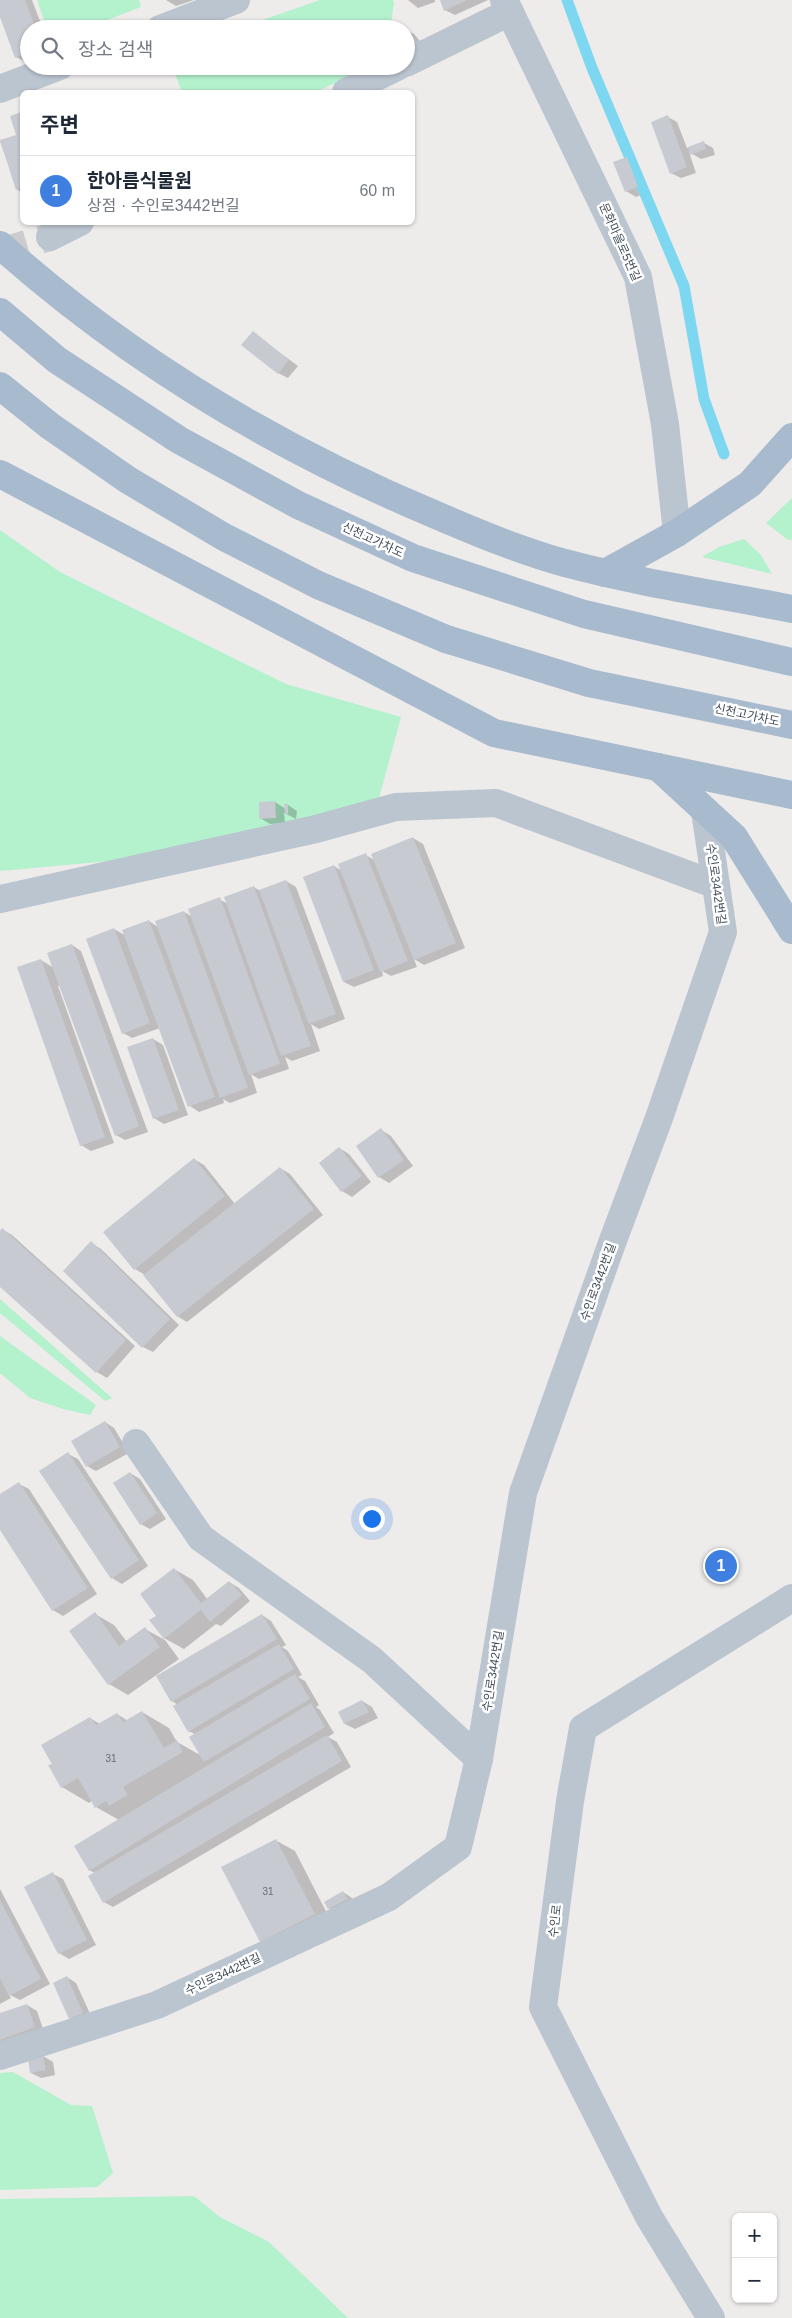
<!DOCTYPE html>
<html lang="ko">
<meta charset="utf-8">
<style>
body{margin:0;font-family:Arial,"Noto Sans KR",sans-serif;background:#f2f2f3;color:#1f2937}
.controls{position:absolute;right:15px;bottom:15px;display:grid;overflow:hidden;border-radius:8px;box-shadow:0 1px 4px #0004}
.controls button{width:45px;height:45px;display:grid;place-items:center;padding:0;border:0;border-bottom:1px solid #e0e1e3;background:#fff;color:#1f2937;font:25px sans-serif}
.you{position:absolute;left:371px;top:1518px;width:18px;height:18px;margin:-12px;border:4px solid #fff;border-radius:50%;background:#1a73e8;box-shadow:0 0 0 8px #1a73e833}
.badge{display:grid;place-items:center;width:32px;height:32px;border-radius:50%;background:#db2777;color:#fff;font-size:16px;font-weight:700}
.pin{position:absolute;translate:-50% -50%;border:2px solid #fff;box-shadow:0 1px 5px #0006}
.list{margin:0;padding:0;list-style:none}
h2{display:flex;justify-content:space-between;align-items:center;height:65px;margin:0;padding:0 20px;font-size:21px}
h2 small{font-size:16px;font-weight:400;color:#747a83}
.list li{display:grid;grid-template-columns:32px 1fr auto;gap:15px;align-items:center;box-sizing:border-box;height:70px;padding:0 20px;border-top:1px solid #e0e1e3}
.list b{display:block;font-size:19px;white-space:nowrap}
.list p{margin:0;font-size:16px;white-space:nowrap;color:#747a83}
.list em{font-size:16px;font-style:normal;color:#747a83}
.icon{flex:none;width:28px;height:28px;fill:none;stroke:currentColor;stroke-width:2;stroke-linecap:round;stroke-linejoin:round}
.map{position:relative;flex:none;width:792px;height:2318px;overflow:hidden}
.search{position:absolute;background:#fff;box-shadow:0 1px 4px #0004;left:20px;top:20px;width:395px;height:55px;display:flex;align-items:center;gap:12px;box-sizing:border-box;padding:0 18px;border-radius:28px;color:#747a83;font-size:19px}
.panel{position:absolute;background:#fff;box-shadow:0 1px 4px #0004;left:20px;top:90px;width:395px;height:135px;border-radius:8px}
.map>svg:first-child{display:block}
.green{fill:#b4f1cd}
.shadow{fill:#0003}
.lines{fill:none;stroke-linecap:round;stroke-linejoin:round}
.stream{stroke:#7ed7f1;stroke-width:11}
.building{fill:#c7cad1}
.minor-tunnel{stroke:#ccccce;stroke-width:28;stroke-dasharray:28 14;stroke-linecap:butt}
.minor{stroke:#bbc5cf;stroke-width:28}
.major{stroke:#a8bacd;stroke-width:28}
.labels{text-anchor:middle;stroke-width:5;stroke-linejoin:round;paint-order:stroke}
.number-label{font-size:10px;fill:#646d78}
.street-label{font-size:12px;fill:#434e5a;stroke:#fff}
</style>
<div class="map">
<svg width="792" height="2318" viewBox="0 0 792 2318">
<rect width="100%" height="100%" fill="#eeebeb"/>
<g class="green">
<path d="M 37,0 L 139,0 L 141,7 L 84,29 L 47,29 Z"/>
<path d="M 320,0 L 393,0 L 394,3 L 390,29 L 237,29 Z"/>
<path d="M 172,66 L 373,66 L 315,92 L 182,92 Z"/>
<path d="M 792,498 L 792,540 L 788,540 L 766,523 Z"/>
<path d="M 0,530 L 60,572 L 286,684 L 401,717 L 378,802 L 110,861 L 0,871 Z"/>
<path d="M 744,539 L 761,555 L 772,574 L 702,557 L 719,547 Z"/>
<path d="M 0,1299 L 112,1398 L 105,1401 L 0,1313 Z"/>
<path d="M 0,1336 L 96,1405 L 90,1415 L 63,1409 L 30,1398 L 0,1373 Z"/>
<path d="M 13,2072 L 71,2105 L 92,2106 L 113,2173 L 97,2187 L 0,2190 L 0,2073 Z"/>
<path d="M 194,2196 L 220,2217 L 269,2242 L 348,2318 L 0,2318 L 0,2199 Z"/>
</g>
<g class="shadow">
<path d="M 0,0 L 32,0 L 43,29 L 29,29 L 29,61 L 26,62 L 16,57 L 0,13 Z"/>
<path d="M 166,0 L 194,0 L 176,6 Z"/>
<path d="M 408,0 L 435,0 L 435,2 L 418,8 Z"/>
<path d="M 441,0 L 488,0 L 455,15 L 445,10 Z"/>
<path d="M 406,30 L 414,34 L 426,48 L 406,57 Z"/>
<path d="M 22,113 L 22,193 L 17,189 L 0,141 L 16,136 L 19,138 L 12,117 Z"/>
<path d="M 668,117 L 677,122 L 687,148 L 704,143 L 713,148 L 715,155 L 701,159 L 689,152 L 696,173 L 681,178 L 671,173 Z"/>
<path d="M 627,158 L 636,164 L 647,192 L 636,197 L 626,191 Z"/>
<path d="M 253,333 L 298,366 L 288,378 L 278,373 Z"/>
<path d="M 275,802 L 286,809 L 288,805 L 297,811 L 296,819 L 284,813 L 285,823 L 270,824 L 260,818 Z"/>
<path d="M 413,838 L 423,844 L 465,948 L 424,965 L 414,959 L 417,967 L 391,976 L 382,971 L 383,976 L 354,987 L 344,982 L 304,877 L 334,866 L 342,871 L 366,855 L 374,860 Z"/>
<path d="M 286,881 L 296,887 L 345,1019 L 319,1029 L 311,1024 L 320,1051 L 292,1061 L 285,1057 L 289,1069 L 259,1079 L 251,1074 L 257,1093 L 230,1103 L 223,1099 L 224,1103 L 199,1112 L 190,1106 L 160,1028 L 132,1038 L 123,1033 L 114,929 L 126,936 L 149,921 L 158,927 L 184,912 L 193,917 L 219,899 L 228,904 L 254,887 L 260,891 Z"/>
<path d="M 72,945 L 81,951 L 148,1132 L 125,1140 L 116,1135 L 60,985 L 58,986 L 114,1143 L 91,1151 L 81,1145 L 41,960 L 54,968 Z"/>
<path d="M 153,1039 L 163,1045 L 188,1115 L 164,1124 L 154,1118 Z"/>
<path d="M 381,1130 L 391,1136 L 413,1166 L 389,1183 L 379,1177 L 358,1146 Z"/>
<path d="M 339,1148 L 349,1154 L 371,1182 L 352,1197 L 342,1191 L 321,1163 Z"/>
<path d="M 194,1159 L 204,1165 L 235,1204 L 280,1168 L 290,1174 L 323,1215 L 187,1322 L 177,1316 L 145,1275 L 135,1269 Z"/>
<path d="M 3,1230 L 12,1235 L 135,1346 L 107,1378 L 97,1372 L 0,1285 L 0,1233 Z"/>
<path d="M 91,1243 L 101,1249 L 179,1325 L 153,1352 L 143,1347 Z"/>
<path d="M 105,1422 L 114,1428 L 129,1453 L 96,1471 L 87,1466 Z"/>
<path d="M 68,1454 L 78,1459 L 148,1566 L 122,1584 L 112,1578 Z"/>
<path d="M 130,1473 L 140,1479 L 166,1519 L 150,1529 L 141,1524 Z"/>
<path d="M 19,1484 L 29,1489 L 97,1594 L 63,1616 L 53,1610 L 0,1528 L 0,1495 Z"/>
<path d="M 174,1569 L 193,1580 L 208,1600 L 229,1582 L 239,1588 L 250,1601 L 221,1626 L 216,1624 L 184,1649 L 164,1638 L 157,1616 Z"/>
<path d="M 95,1614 L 114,1625 L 127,1642 L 145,1629 L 165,1640 L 179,1659 L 128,1695 L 109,1684 Z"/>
<path d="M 262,1615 L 271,1621 L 286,1645 L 282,1647 L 288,1651 L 302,1675 L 298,1677 L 305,1681 L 319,1705 L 316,1707 L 320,1710 L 334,1733 L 328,1737 L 337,1742 L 351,1767 L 113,1907 L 104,1902 L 95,1873 L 89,1870 L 119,1820 L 96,1807 L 92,1801 L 89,1803 L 62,1787 L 54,1764 L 90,1718 L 100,1724 L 117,1714 L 128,1721 L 142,1712 L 169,1728 L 177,1742 L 202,1756 L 195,1734 L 188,1731 L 178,1705 L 172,1701 Z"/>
<path d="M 362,1701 L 372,1707 L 378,1718 L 355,1729 L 345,1724 L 340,1712 Z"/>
<path d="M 275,1840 L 295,1851 L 333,1925 L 261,1941 Z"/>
<path d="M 53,1874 L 63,1879 L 96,1945 L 69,1959 L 59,1953 Z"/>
<path d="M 0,1889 L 50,1984 L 20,2000 L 8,1994 L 11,1998 L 0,2004 Z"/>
<path d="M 343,1892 L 352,1898 L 356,1904 L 339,1914 L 329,1908 Z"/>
<path d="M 67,1977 L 76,1983 L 92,2018 L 79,2024 L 70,2018 Z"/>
<path d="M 27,2005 L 37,2011 L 44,2032 L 0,2048 L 0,2015 Z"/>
<path d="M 43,2056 L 53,2062 L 55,2075 L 41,2078 L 31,2073 Z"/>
</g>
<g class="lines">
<path class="stream" d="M 567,0 L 592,68 L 684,286 L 704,399 L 724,454"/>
</g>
<g class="building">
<path d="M 0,0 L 25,0 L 36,29 L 29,29 L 29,53 L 15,58 L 0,17 Z"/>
<path d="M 440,0 L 467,0 L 444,11 Z"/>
<path d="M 406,30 L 418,42 L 406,48 Z"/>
<path d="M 22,112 L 22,188 L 16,190 L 0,140 L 16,135 L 10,116 Z"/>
<path d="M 668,115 L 687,167 L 670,174 L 651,122 Z"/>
<path d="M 704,141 L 706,149 L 690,155 L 688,147 Z"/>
<path d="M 627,157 L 638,187 L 625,192 L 613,162 Z"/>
<path d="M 253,331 L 289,360 L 278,374 L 241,345 Z"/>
<path d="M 275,801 L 276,818 L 259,819 L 259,802 Z"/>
<path d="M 284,804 L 288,804 L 288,814 L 285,814 Z"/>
<path d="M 413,837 L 456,943 L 414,960 L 371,854 Z"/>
<path d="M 366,853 L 408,961 L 380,972 L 338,864 Z"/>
<path d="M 334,865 L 374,970 L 343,982 L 303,877 Z"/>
<path d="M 286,880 L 336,1014 L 309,1024 L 259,890 Z"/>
<path d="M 254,886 L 311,1046 L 281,1056 L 224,897 Z"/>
<path d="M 220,897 L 280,1064 L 249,1075 L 188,909 Z"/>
<path d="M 184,911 L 248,1088 L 220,1098 L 155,921 Z"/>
<path d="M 149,920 L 215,1097 L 188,1107 L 122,930 Z"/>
<path d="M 114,928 L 150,1023 L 122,1034 L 86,939 Z"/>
<path d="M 72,944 L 139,1126 L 115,1136 L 47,953 Z"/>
<path d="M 41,959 L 105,1137 L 80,1146 L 17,967 Z"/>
<path d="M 153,1038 L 179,1110 L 153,1119 L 127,1047 Z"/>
<path d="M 381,1128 L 404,1160 L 378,1178 L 356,1146 Z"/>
<path d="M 339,1147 L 362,1176 L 341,1192 L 319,1163 Z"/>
<path d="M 194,1158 L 225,1196 L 134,1270 L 103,1232 Z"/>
<path d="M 280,1167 L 314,1209 L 177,1317 L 143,1275 Z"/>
<path d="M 2,1228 L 126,1340 L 96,1373 L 0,1287 L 0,1231 Z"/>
<path d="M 91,1241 L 170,1319 L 142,1348 L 63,1271 Z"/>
<path d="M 105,1421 L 120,1447 L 86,1467 L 71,1441 Z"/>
<path d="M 68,1452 L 139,1560 L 111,1579 L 39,1471 Z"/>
<path d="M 130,1472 L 157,1513 L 140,1525 L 113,1483 Z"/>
<path d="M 19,1482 L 88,1588 L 52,1611 L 0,1530 L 0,1494 Z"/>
<path d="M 174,1568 L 201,1603 L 229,1581 L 242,1595 L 210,1622 L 201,1610 L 164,1639 L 149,1620 L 156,1616 L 140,1594 Z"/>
<path d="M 95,1612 L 119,1646 L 145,1627 L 160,1647 L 108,1685 L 69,1631 Z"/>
<path d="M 262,1614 L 277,1639 L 171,1702 L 156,1676 Z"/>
<path d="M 279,1644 L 294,1669 L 188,1732 L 173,1706 Z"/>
<path d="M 295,1674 L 310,1699 L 204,1762 L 189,1737 Z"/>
<path d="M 362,1700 L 369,1712 L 344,1724 L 338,1712 Z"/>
<path d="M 311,1703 L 325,1727 L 89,1871 L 74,1846 Z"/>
<path d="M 142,1711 L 164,1748 L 177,1740 L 183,1752 L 123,1787 L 128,1795 L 109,1806 L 106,1801 L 95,1808 L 78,1778 L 61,1788 L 48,1765 L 52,1764 L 41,1745 L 90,1717 L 96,1725 L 117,1713 L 123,1722 Z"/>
<path d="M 327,1735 L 342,1761 L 103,1903 L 88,1876 Z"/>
<path d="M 276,1839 L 315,1914 L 260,1942 L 221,1867 Z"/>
<path d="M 53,1872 L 87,1940 L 58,1954 L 24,1887 Z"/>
<path d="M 343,1891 L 347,1899 L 328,1909 L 324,1902 Z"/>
<path d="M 0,1900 L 41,1979 L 9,1996 L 0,1978 Z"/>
<path d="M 67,1976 L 83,2013 L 69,2019 L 53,1983 Z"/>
<path d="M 27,2004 L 35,2027 L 0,2040 L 0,2013 Z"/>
<path d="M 43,2055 L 46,2070 L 30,2073 L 28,2058 Z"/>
</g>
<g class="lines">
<path class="minor-tunnel" d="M 0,252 L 50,237"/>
<g class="minor">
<path d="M 504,0 L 638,277 L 665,424 L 677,533"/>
<path d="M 160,29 L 236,0"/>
<path d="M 406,63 L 510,12"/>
<path d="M 0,89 L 60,66"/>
<path d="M 346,92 L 399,66"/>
<path d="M 50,237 L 80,222"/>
<path d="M 0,899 L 316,829 L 396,807 L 496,803 L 716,885"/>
<path d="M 136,1443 L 201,1538 L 372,1660 L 479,1759 L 523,1493 L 612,1243 L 659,1118 L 723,932 L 705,811"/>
<path d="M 0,2056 L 157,2005 L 389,1897 L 458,1847 L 479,1759"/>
<path d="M 711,2318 L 649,2217 L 543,2007 L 570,1801 L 583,1728 L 792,1598"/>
</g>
<g class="major">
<path d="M 0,245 C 128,359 278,449 436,515 C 478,533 521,551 565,563 C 640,583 716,594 792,609"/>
<path d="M 0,312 L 57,360 L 179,440 L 298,505 L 413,558 L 584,614 L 792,662"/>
<path d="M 0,386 L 50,426 L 128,480 L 224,537 L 318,585 L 446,639 L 589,683 L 792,725"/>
<path d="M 0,474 L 494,733 L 792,795"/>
<path d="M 605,573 L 677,533 L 750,484 L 792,437"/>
<path d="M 658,767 L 734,837 L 792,930"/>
</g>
</g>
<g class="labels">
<g class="number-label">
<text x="111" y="1762">31</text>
<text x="268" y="1895">31</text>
</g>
<g class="street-label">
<text transform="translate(620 242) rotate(66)" y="4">문화마을로5번길</text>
<text transform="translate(373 540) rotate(25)" y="4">신천고가차도</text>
<text transform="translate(747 715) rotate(12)" y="4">신천고가차도</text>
<text transform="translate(716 884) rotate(82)" y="4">수인로3442번길</text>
<text transform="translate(598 1282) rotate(-70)" y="4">수인로3442번길</text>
<text transform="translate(493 1671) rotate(-81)" y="4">수인로3442번길</text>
<text transform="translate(555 1921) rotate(-83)" y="4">수인로</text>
<text transform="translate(223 1974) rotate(-25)" y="4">수인로3442번길</text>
</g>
</g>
</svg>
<div class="controls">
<button>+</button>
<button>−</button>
</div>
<div class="you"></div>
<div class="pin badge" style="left:721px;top:1566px;background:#3f7fe0">1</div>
<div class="search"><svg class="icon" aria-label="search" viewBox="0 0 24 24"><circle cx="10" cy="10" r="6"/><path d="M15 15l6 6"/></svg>장소 검색</div>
<section class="panel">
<h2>주변<small></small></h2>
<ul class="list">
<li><span class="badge" style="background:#3f7fe0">1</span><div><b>한아름식물원</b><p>상점 · 수인로3442번길</p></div><em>60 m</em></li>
</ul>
</section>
</div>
